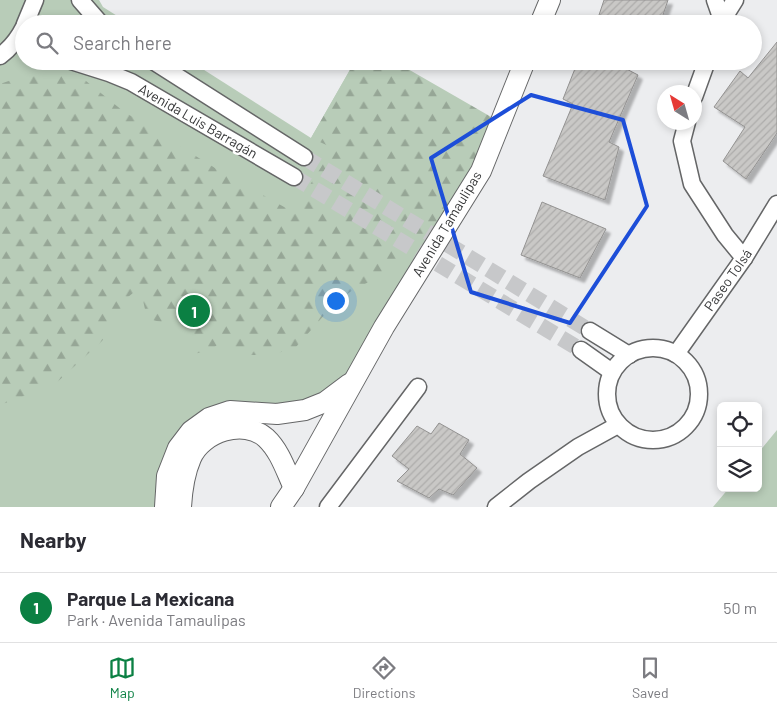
<!DOCTYPE html>
<meta charset="utf-8">
<style>
body{margin:0;font-family:Barlow,sans-serif;background:#f7f7f7;color:#2b2b33}
.controls{position:absolute;right:15px;bottom:15px;display:grid;overflow:hidden;border-radius:8px;box-shadow:0 2px 8px #0003}
.controls button{width:45px;height:45px;display:grid;place-items:center;padding:0;border:0;border-bottom:1px solid #e1e1e2;background:#fff;color:#2b2b33;font:25px sans-serif}
.compass{position:absolute;left:657px;top:85px;width:45px;height:45px;border-radius:50%;background:#fff;box-shadow:0 2px 8px #0003;rotate:323deg}
.you{position:absolute;left:335px;top:300px;width:18px;height:18px;margin:-12px;border:4px solid #fff;border-radius:50%;background:#1a73e8;box-shadow:0 0 0 8px #1a73e833}
.badge{display:grid;place-items:center;width:32px;height:32px;border-radius:50%;background:#0b8043;color:#fff;font-size:16px;font-weight:700}
.pin{position:absolute;translate:-50% -50%;border:2px solid #fff;box-shadow:0 1px 5px #0006}
.list{margin:0;padding:0;list-style:none}
h2{display:flex;justify-content:space-between;align-items:center;height:65px;margin:0;padding:0 20px;font-size:21px}
h2 small{font-size:16px;font-weight:400;color:#7c7c81}
.list li{display:grid;grid-template-columns:32px 1fr auto;gap:15px;align-items:center;box-sizing:border-box;height:70px;padding:0 20px;border-top:1px solid #e1e1e2}
.list b{display:block;font-size:19px;white-space:nowrap}
.list p{margin:0;font-size:16px;white-space:nowrap;color:#7c7c81}
.list em{font-size:16px;font-style:normal;color:#7c7c81}
.icon{flex:none;width:28px;height:28px;fill:none;stroke:currentColor;stroke-width:2;stroke-linecap:round;stroke-linejoin:round}
.map{position:relative;flex:none;width:777px;height:507px;overflow:hidden}
.search{position:absolute;background:#fff;box-shadow:0 2px 8px #0003;left:15px;right:15px;top:15px;height:55px;display:flex;align-items:center;gap:12px;box-sizing:border-box;padding:0 18px;border-radius:28px;color:#7c7c81;font-size:19px}
.sheet{height:135px;background:#fff}
nav{display:flex;justify-content:space-around;align-items:center;box-sizing:border-box;height:70px;border-top:1px solid #e1e1e2;background:#fff;font-size:14px;color:#7c7c81}
nav a{display:grid;justify-items:center;gap:2px}
nav .on{color:#0b8043}
.map>svg:first-child{display:block}
.green{fill:#b8ccb8}
.forest{fill:url(#forest-firs)}
.building{fill:url(#building-hatch);stroke:#939291;filter:url(#shadow)}
.lines{fill:none;stroke-linecap:round;stroke-linejoin:round}
.minor-tunnel{stroke:#c7c8ca;stroke-width:16;stroke-dasharray:16 8;stroke-linecap:butt}
.minor-casing{stroke:#656667;stroke-width:19}
.tertiary-casing{stroke:#656667;stroke-width:22}
.minor{stroke:#fff;stroke-width:16}
.tertiary{stroke:#fff;stroke-width:20}
.marked{fill:none;stroke:#1d4ed8;stroke-width:4;stroke-linejoin:round}
.labels{text-anchor:middle;stroke-width:5;stroke-linejoin:round;paint-order:stroke}
.street-label{font-size:14px;fill:#353637;stroke:#fff}
</style>
<div class="map">
<svg width="777" height="507" viewBox="0 0 777 507">
<defs>
<pattern id="forest-firs" width="22" height="20" patternUnits="userSpaceOnUse" patternTransform="scale(1.25)"><rect width="22" height="20" fill="#b8ccb8"/><path d="M5 1l3.5 6h-7zM16 11l3.5 6h-7z" fill="#96a696"/></pattern>
<pattern id="building-hatch" width="6" height="6" patternUnits="userSpaceOnUse" patternTransform="scale(1.25)"><rect width="6" height="6" fill="#c9c8c6"/><path d="M-1 1l2-2M0 6l6-6M5 7l2-2" fill="none" stroke="#adacab"/></pattern>
<filter id="shadow"><feDropShadow dx="4.5" dy="4.5" stdDeviation="1" flood-color="#0004"/></filter>
</defs>
<rect width="100%" height="100%" fill="#ecedef"/>
<g class="green">
<path d="M 0,0 L 99,0 L 103,7 L 130,24 L 24,24 L 24,61 L 190,61 L 311,138 L 355,61 L 394,61 L 482,147 L 430,241 L 347,381 L 312,403 L 247,405 L 159,507 L 0,507 Z"/>
<path d="M 777,430 L 777,507 L 713,507 L 729,488 L 758,488 L 758,453 Z"/>
</g>
<path class="forest" d="M 355,61 L 394,61 L 493,118 L 482,147 L 430,241 L 399,268 L 354,289 L 334,304 L 296,347 L 272,355 L 239,355 L 229,347 L 220,343 L 209,351 L 193,354 C 190,342 192,331 190,318 L 181,313 C 168,326 163,323 147,318 L 142,296 L 133,293 L 123,301 L 117,320 L 102,341 L 54,385 L 0,405 L 0,84 L 23,76 L 44,75 L 69,75 L 86,81 L 123,111 L 215,168 L 293,212 L 333,148 L 311,138 Z"/>
<g class="building">
<path d="M 604,0 L 668,0 L 660,24 L 596,24 Z"/>
<path d="M 777,42 L 777,133 L 746,179 L 723,161 L 745,127 L 714,107 L 740,71 L 748,78 Z"/>
<path d="M 578,61 L 611,61 L 638,75 L 609,142 L 619,147 L 605,200 L 543,176 L 573,104 L 563,99 Z"/>
<path d="M 542,202 L 606,229 L 580,278 L 521,255 Z"/>
<path d="M 439,423 L 469,440 L 460,454 L 477,468 L 453,495 L 439,489 L 429,498 L 397,481 L 409,469 L 392,456 L 417,426 L 431,434 Z"/>
</g>
<g class="lines">
<g class="minor-tunnel">
<path d="M 304,157 L 590,331"/>
<path d="M 294,177 L 581,350"/>
</g>
<defs>
<g id="minor">
<path d="M 80,0 L 101,24"/>
<path d="M 715,0 L 722,20"/>
<path d="M 25,24 L 35,0"/>
<path d="M 720,24 L 735,0"/>
<path d="M 0,56 C 11,48 18,39 24,27"/>
<path d="M 71,61 L 109,73 L 131,82 L 294,177"/>
<path d="M 153,61 L 304,157"/>
<path d="M 694,97 L 707,61"/>
<path d="M 687,122 L 682,141 L 692,184 L 725,235 L 744,258"/>
<path d="M 590,331 L 629,355"/>
<circle cx="653" cy="394" r="46"/>
<path d="M 581,350 L 612,372"/>
<path d="M 676,354 L 744,258 L 777,204"/>
<path d="M 328,507 L 418,387"/>
<path d="M 496,507 L 529,481 L 578,447 L 618,425"/>
</g>
<g id="tertiary">
<path d="M 540,24 L 550,0"/>
<path d="M 165,507 L 167,476 L 178,448 L 191,431 L 209,418 L 230,411 L 277,414 L 305,410 L 325,402 L 349,384"/>
<path d="M 181,507 C 182,490 184,474 191,458 C 202,432 244,418 266,438 C 280,451 286,471 294,488"/>
<path d="M 281,507 L 294,488 L 384,327 L 481,171 L 525,61"/>
</g>
</defs>
<use href="#minor" class="minor-casing"/>
<use href="#tertiary" class="tertiary-casing"/>
<use href="#minor" class="minor"/>
<use href="#tertiary" class="tertiary"/>
</g>
<path class="marked" d="M 531,95 L 623,120 L 647,206 L 570,323 L 471,292 L 431,158 Z"/>
<g class="labels">
<g class="street-label">
<text transform="translate(198 121) rotate(30)" y="5">Avenida Luis Barragán</text>
<text transform="translate(447 224) rotate(-59)" y="5">Avenida Tamaulipas</text>
<text transform="translate(728 280) rotate(-55)" y="5">Paseo Tolsá</text>
</g>
</g>
</svg>
<div class="controls">
<button><svg class="icon" aria-label="locate" viewBox="0 0 24 24"><circle cx="12" cy="12" r="6"/><path d="M12 2v4M12 18v4M2 12h4M18 12h4"/></svg></button>
<button><svg class="icon" aria-label="layers" viewBox="0 0 24 24"><path d="M12 4l9 5-9 5-9-5zM3 14l9 5 9-5"/></svg></button>
</div>
<svg class="compass" viewBox="-18 -18 36 36"><path d="M0-13l5 13h-10z" fill="#e53935"/><path d="M0 13l5-13h-10z" fill="#7c7c81"/></svg>
<div class="you"></div>
<div class="pin badge" style="left:194px;top:311px">1</div>
<div class="search"><svg class="icon" aria-label="search" viewBox="0 0 24 24"><circle cx="10" cy="10" r="6"/><path d="M15 15l6 6"/></svg>Search here</div>
</div>
<section class="sheet">
<h2>Nearby<small></small></h2>
<ul class="list">
<li><span class="badge">1</span><div><b>Parque La Mexicana</b><p>Park · Avenida Tamaulipas</p></div><em>50 m</em></li>
</ul>
</section>
<nav>
<a class="on"><svg class="icon" aria-label="map" viewBox="0 0 24 24"><path d="M3 6l6-2 6 2 6-2v14l-6 2-6-2-6 2zM9 4v14M15 6v14"/></svg>Map</a>
<a><svg class="icon" aria-label="directions" viewBox="0 0 24 24"><path d="M12 3l9 9-9 9-9-9zM9 14v-3h6M13 9l2 2-2 2"/></svg>Directions</a>
<a><svg class="icon" aria-label="saved" viewBox="0 0 24 24"><path d="M7 4h10v16l-5-4-5 4z"/></svg>Saved</a>
</nav>
